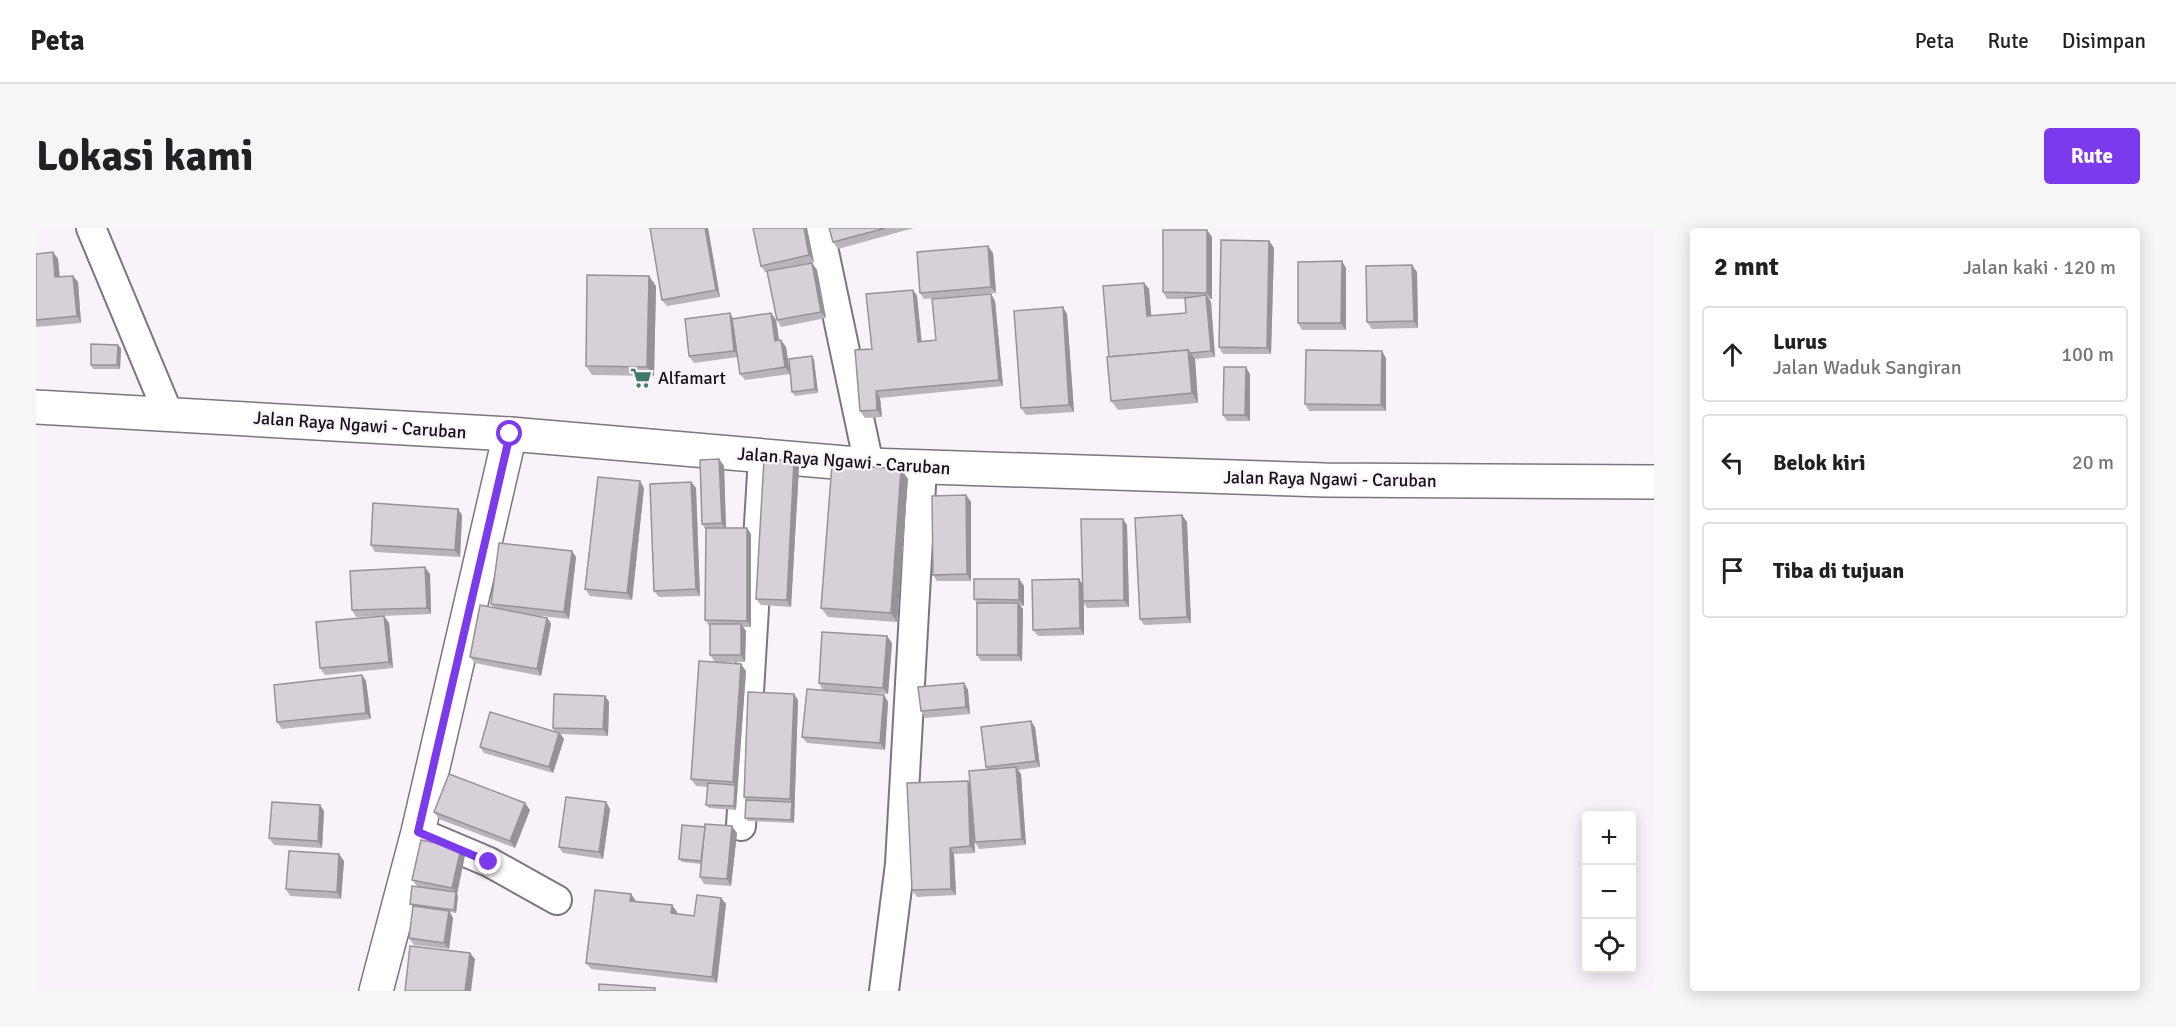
<!DOCTYPE html>
<html lang="id">
<meta charset="utf-8">
<style>
body{margin:0;font-family:Signika,sans-serif;background:#f6f6f6;color:#202124}
.controls{position:absolute;right:18px;bottom:18px;display:grid;overflow:hidden;border-radius:6px;box-shadow:0 3px 15px #0003}
.controls button{width:54px;height:54px;display:grid;place-items:center;padding:0;border:0;border-bottom:2px solid #e0e0e0;background:#fff;color:#202124;font:30px sans-serif}
.stop{position:absolute;width:18px;height:18px;margin:-14px;border:4px solid #7c3aed;border-radius:50%;background:#fff}
.stop.end{background:#7c3aed;border-color:#fff;box-shadow:0 2px 6px #0008}
.list{margin:0;padding:0;list-style:none}
h2{display:flex;justify-content:space-between;align-items:center;height:78px;margin:0;padding:0 24px;font-size:26px}
h2 small{font-size:20px;font-weight:400;color:#757577}
.list li{display:grid;grid-template-columns:39px 1fr auto;gap:18px;align-items:center;box-sizing:border-box;height:96px;margin:0 12px 12px;padding:0 12px;border:2px solid #e0e0e0;border-radius:6px}
.list b{display:block;font-size:22px;white-space:nowrap}
.list p{margin:0;font-size:20px;white-space:nowrap;color:#757577}
.list em{font-size:20px;font-style:normal;color:#757577}
.icon{flex:none;width:33px;height:33px;fill:none;stroke:currentColor;stroke-width:2;stroke-linecap:round;stroke-linejoin:round}
.map{position:relative;flex:none;width:1618px;height:763px;overflow:hidden;border-radius:6px}
header{display:flex;align-items:center;gap:36px;box-sizing:border-box;height:84px;padding:0 30px;background:#fff;border-bottom:2px solid #e0e0e0}
header strong{font-size:28px}
nav{display:flex;gap:33px;margin-inline-start:auto;font-size:21px}
.intro{display:flex;align-items:center;justify-content:space-between;box-sizing:border-box;height:144px;padding:0 36px}
h1{margin:0;font-size:42px}
.button{padding:15px 27px;border-radius:6px;background:#7c3aed;color:#fff;font-size:21px;font-weight:700}
main{display:flex;gap:36px;padding:0 36px}
aside{flex:1;background:#fff;border-radius:6px;box-shadow:0 3px 15px #0003}
.map>svg:first-child{display:block}
.lines{fill:none;stroke-linecap:round;stroke-linejoin:round}
.minor-casing{stroke:#7c757e;stroke-width:32}
.tertiary-casing{stroke:#7c757e;stroke-width:36}
.trunk-casing{stroke:#7c757e;stroke-width:36}
.minor{stroke:#fff;stroke-width:28}
.tertiary{stroke:#fff;stroke-width:33}
.trunk{stroke:#fff;stroke-width:33}
.wall{fill:#b9b3bb}
.shaded-wall{fill:#969298}
.building{fill:#d7d0d9;stroke:#969298;stroke-width:1.5}
.route{stroke:#7c3aed;stroke-width:8}
.labels{text-anchor:middle;stroke-width:4.5;stroke-linejoin:round;paint-order:stroke}
.poi-label{font-size:18px;fill:#131114;stroke:#faf2fb;text-anchor:start}
.street-label{font-size:18px;fill:#131114;stroke:#faf2fb}
</style>
<header>
<strong>Peta</strong>
<nav><a>Peta</a><a>Rute</a><a>Disimpan</a></nav>
</header>
<div class="intro"><h1>Lokasi kami</h1><a class="button">Rute</a></div>
<main>
<div class="map">
<svg width="1618" height="763" viewBox="0 0 1618 763">
<rect width="100%" height="100%" fill="#faf2fb"/>
<g class="lines">
<defs>
<g id="minor">
<path d="M 55,0 L 132,185"/>
<path d="M 783,0 L 833,237"/>
<path d="M 705,598 L 727,229"/>
<path d="M 382,604 L 453,634 L 521,672"/>
<path d="M 848,763 L 864,636 L 886,240"/>
</g>
<path id="tertiary" d="M 340,763 L 382,604 L 474,206"/>
<path id="trunk" d="M 0,179 L 474,206 L 833,237 L 1289,252 L 1618,254"/>
</defs>
<use href="#minor" class="minor-casing"/>
<use href="#tertiary" class="tertiary-casing"/>
<use href="#trunk" class="trunk-casing"/>
<use href="#minor" class="minor"/>
<use href="#tertiary" class="tertiary"/>
<use href="#trunk" class="trunk"/>
</g>
<g class="wall">
<path d="M 614,0 L 672,0 L 684,69 L 631,78 L 626,72 Z"/>
<path d="M 717,0 L 771,0 L 778,34 L 744,41 L 776,35 L 781,42 L 790,90 L 745,99 L 741,92 L 731,44 L 729,44 L 725,38 Z"/>
<path d="M 793,0 L 878,0 L 802,21 L 797,14 Z"/>
<path d="M 1176,9 L 1176,71 L 1173,71 L 1175,74 L 1179,129 L 1159,131 L 1162,175 L 1082,182 L 1075,173 L 1073,129 L 1108,55 L 1113,61 L 1115,88 L 1150,85 L 1149,71 L 1131,71 L 1127,64 Z"/>
<path d="M 1233,13 L 1238,20 L 1235,126 L 1187,126 L 1183,119 Z"/>
<path d="M 17,24 L 22,31 L 24,49 L 37,48 L 42,54 L 45,95 L 0,99 L 0,26 Z"/>
<path d="M 957,25 L 960,65 L 888,71 L 884,65 Z"/>
<path d="M 1310,40 L 1310,102 L 1266,102 L 1262,95 Z"/>
<path d="M 1381,44 L 1382,100 L 1336,101 L 1331,94 Z"/>
<path d="M 620,58 L 618,148 L 556,147 L 550,138 Z"/>
<path d="M 877,62 L 881,68 L 886,114 L 900,112 L 955,66 L 959,73 L 967,158 L 844,170 L 846,189 L 829,190 L 824,183 L 836,121 Z"/>
<path d="M 735,85 L 740,92 L 743,112 L 750,119 L 754,146 L 709,152 L 704,146 L 702,129 L 658,135 L 653,128 L 698,91 Z"/>
<path d="M 1031,86 L 1038,184 L 990,187 L 985,180 Z"/>
<path d="M 85,120 L 84,141 L 57,141 L 55,137 Z"/>
<path d="M 776,128 L 778,132 L 782,165 L 759,168 L 756,164 Z"/>
<path d="M 1350,130 L 1350,183 L 1273,183 L 1269,176 Z"/>
<path d="M 1214,146 L 1214,193 L 1191,193 L 1187,187 Z"/>
<path d="M 683,231 L 688,238 L 690,300 L 711,300 L 715,306 L 715,399 L 707,399 L 710,403 L 709,434 L 679,434 L 674,427 L 674,399 L 669,392 L 670,302 L 666,296 Z"/>
<path d="M 763,239 L 755,379 L 725,377 L 720,371 Z"/>
<path d="M 865,241 L 872,251 L 861,394 L 792,389 L 785,380 Z"/>
<path d="M 655,254 L 660,260 L 664,368 L 623,369 L 618,363 Z"/>
<path d="M 608,260 L 596,372 L 554,368 L 549,361 Z"/>
<path d="M 930,267 L 935,274 L 935,353 L 901,353 L 897,347 Z"/>
<path d="M 426,287 L 424,329 L 339,324 L 335,317 Z"/>
<path d="M 1146,287 L 1151,294 L 1155,395 L 1108,397 L 1104,391 Z"/>
<path d="M 1091,297 L 1093,379 L 1051,380 L 1048,375 L 1048,407 L 1002,408 L 997,402 L 1043,351 L 1046,356 Z"/>
<path d="M 540,329 L 533,391 L 496,387 L 511,390 L 515,396 L 505,448 L 439,435 L 434,429 L 458,380 L 455,376 Z"/>
<path d="M 394,346 L 395,386 L 320,389 L 316,382 Z"/>
<path d="M 983,351 L 988,358 L 988,378 L 984,378 L 987,381 L 986,433 L 945,433 L 941,427 L 941,376 L 938,371 Z"/>
<path d="M 348,388 L 353,395 L 357,440 L 289,447 L 284,440 Z"/>
<path d="M 856,415 L 852,466 L 787,462 L 783,455 Z"/>
<path d="M 710,443 L 700,582 L 673,580 L 670,577 L 672,559 L 660,558 L 655,551 Z"/>
<path d="M 326,447 L 330,453 L 335,491 L 246,501 L 241,494 Z"/>
<path d="M 928,455 L 932,462 L 934,486 L 889,490 L 885,483 Z"/>
<path d="M 848,467 L 852,474 L 849,522 L 771,515 L 766,509 Z"/>
<path d="M 569,468 L 573,474 L 572,508 L 525,506 L 528,511 L 517,545 L 448,525 L 444,519 L 519,504 L 517,500 Z"/>
<path d="M 762,472 L 758,595 L 712,593 L 709,590 L 710,572 L 708,569 Z"/>
<path d="M 999,499 L 1004,539 L 982,542 L 985,546 L 990,617 L 943,621 L 939,614 L 938,611 L 939,625 L 918,626 L 920,667 L 881,669 L 876,662 L 932,553 L 934,556 L 951,541 L 950,539 Z"/>
<path d="M 570,574 L 574,581 L 567,631 L 527,625 L 523,619 Z"/>
<path d="M 284,577 L 288,583 L 286,620 L 238,617 L 233,610 Z"/>
<path d="M 494,582 L 479,620 L 403,591 L 398,584 Z"/>
<path d="M 701,605 L 695,658 L 668,656 L 664,649 L 665,636 L 646,634 L 643,631 Z"/>
<path d="M 425,620 L 429,627 L 421,666 L 422,668 L 420,685 L 414,684 L 417,690 L 413,721 L 378,717 L 373,710 L 377,679 L 374,676 L 381,658 L 376,652 Z"/>
<path d="M 308,633 L 305,671 L 254,668 L 250,661 Z"/>
<path d="M 685,670 L 690,676 L 681,755 L 555,741 L 550,735 L 600,673 L 600,674 L 636,677 L 641,684 L 641,686 L 658,688 Z"/>
</g>
<g class="shaded-wall">
<path d="M 669,0 L 672,0 L 684,69 L 680,62 Z"/>
<path d="M 768,0 L 771,0 L 778,34 L 773,27 Z"/>
<path d="M 1171,2 L 1176,9 L 1176,71 L 1171,65 Z"/>
<path d="M 1233,13 L 1238,20 L 1235,126 L 1231,120 Z"/>
<path d="M 952,18 L 957,25 L 960,65 L 955,59 Z"/>
<path d="M 17,24 L 22,31 L 24,56 L 19,49 Z"/>
<path d="M 1306,33 L 1310,40 L 1310,102 L 1305,95 Z"/>
<path d="M 776,35 L 781,42 L 790,90 L 785,84 Z"/>
<path d="M 1376,37 L 1381,44 L 1382,100 L 1378,93 Z"/>
<path d="M 37,48 L 42,54 L 45,95 L 41,88 Z"/>
<path d="M 613,48 L 620,58 L 618,148 L 611,139 Z"/>
<path d="M 1108,55 L 1113,61 L 1116,95 L 1111,88 Z"/>
<path d="M 877,62 L 881,68 L 886,121 L 882,114 Z"/>
<path d="M 955,66 L 959,73 L 967,158 L 963,152 Z"/>
<path d="M 1170,67 L 1175,74 L 1179,129 L 1175,123 Z"/>
<path d="M 1027,79 L 1031,86 L 1038,184 L 1033,177 Z"/>
<path d="M 694,85 L 698,92 L 703,129 L 698,123 Z"/>
<path d="M 735,85 L 740,92 L 744,119 L 739,113 Z"/>
<path d="M 745,112 L 750,119 L 754,146 L 749,139 Z"/>
<path d="M 82,117 L 85,120 L 84,141 L 81,137 Z"/>
<path d="M 1152,122 L 1159,131 L 1162,175 L 1156,165 Z"/>
<path d="M 1346,123 L 1350,130 L 1350,183 L 1345,177 Z"/>
<path d="M 776,128 L 778,132 L 782,165 L 779,161 Z"/>
<path d="M 1210,139 L 1214,146 L 1214,193 L 1209,187 Z"/>
<path d="M 840,163 L 844,170 L 846,189 L 841,182 Z"/>
<path d="M 683,231 L 688,238 L 690,302 L 686,295 Z"/>
<path d="M 758,233 L 763,239 L 755,379 L 751,372 Z"/>
<path d="M 865,241 L 872,251 L 861,394 L 855,385 Z"/>
<path d="M 604,253 L 608,260 L 596,372 L 591,365 Z"/>
<path d="M 655,254 L 660,260 L 664,368 L 660,361 Z"/>
<path d="M 930,267 L 935,274 L 935,353 L 931,346 Z"/>
<path d="M 422,281 L 426,287 L 424,329 L 419,322 Z"/>
<path d="M 1146,287 L 1151,294 L 1155,395 L 1151,389 Z"/>
<path d="M 1087,291 L 1091,297 L 1093,379 L 1088,372 Z"/>
<path d="M 711,300 L 715,306 L 715,399 L 711,393 Z"/>
<path d="M 536,323 L 540,329 L 533,391 L 528,384 Z"/>
<path d="M 389,339 L 394,346 L 395,386 L 391,380 Z"/>
<path d="M 983,351 L 988,358 L 988,378 L 983,372 Z"/>
<path d="M 1043,351 L 1047,357 L 1047,373 L 1048,375 L 1048,407 L 1044,400 Z"/>
<path d="M 982,375 L 987,381 L 986,433 L 982,427 Z"/>
<path d="M 348,388 L 353,395 L 357,440 L 353,434 Z"/>
<path d="M 511,390 L 515,396 L 505,448 L 501,441 Z"/>
<path d="M 705,396 L 710,403 L 709,434 L 705,427 Z"/>
<path d="M 851,408 L 856,415 L 852,466 L 847,460 Z"/>
<path d="M 705,436 L 710,443 L 700,582 L 698,578 L 699,557 L 697,554 Z"/>
<path d="M 326,447 L 330,453 L 335,491 L 330,485 Z"/>
<path d="M 928,455 L 932,462 L 934,486 L 930,479 Z"/>
<path d="M 758,466 L 762,472 L 758,595 L 755,592 L 756,574 L 754,571 Z"/>
<path d="M 848,467 L 852,474 L 849,522 L 844,515 Z"/>
<path d="M 569,468 L 573,474 L 572,508 L 567,501 Z"/>
<path d="M 995,493 L 999,499 L 1004,539 L 1000,533 Z"/>
<path d="M 523,505 L 528,511 L 517,545 L 513,539 Z"/>
<path d="M 980,539 L 985,546 L 990,617 L 986,611 Z"/>
<path d="M 932,553 L 936,559 L 939,625 L 934,618 Z"/>
<path d="M 570,574 L 574,581 L 567,631 L 563,624 Z"/>
<path d="M 489,575 L 494,582 L 479,620 L 474,613 Z"/>
<path d="M 284,577 L 288,583 L 286,620 L 282,613 Z"/>
<path d="M 696,598 L 701,605 L 695,658 L 691,651 Z"/>
<path d="M 425,620 L 429,627 L 421,666 L 422,668 L 420,685 L 418,682 L 420,664 L 416,660 Z"/>
<path d="M 914,620 L 918,626 L 920,667 L 915,661 Z"/>
<path d="M 303,626 L 308,633 L 305,671 L 301,664 Z"/>
<path d="M 595,666 L 600,673 L 599,680 L 594,673 Z"/>
<path d="M 685,670 L 690,676 L 681,755 L 676,749 Z"/>
<path d="M 636,677 L 641,684 L 640,692 L 635,685 Z"/>
<path d="M 413,683 L 417,690 L 413,721 L 408,715 Z"/>
<path d="M 434,725 L 439,731 L 435,763 L 429,763 Z"/>
</g>
<g class="building">
<path d="M 614,0 L 669,0 L 680,62 L 626,72 Z"/>
<path d="M 717,0 L 768,0 L 773,27 L 725,38 Z"/>
<path d="M 793,0 L 850,0 L 797,14 Z"/>
<path d="M 1127,2 L 1171,2 L 1171,65 L 1127,64 Z"/>
<path d="M 1185,12 L 1233,13 L 1231,120 L 1183,119 Z"/>
<path d="M 952,18 L 955,59 L 884,65 L 881,24 Z"/>
<path d="M 17,24 L 19,49 L 37,48 L 41,88 L 0,92 L 0,26 Z"/>
<path d="M 1306,33 L 1305,95 L 1262,95 L 1262,34 Z"/>
<path d="M 776,35 L 785,84 L 741,92 L 731,43 Z"/>
<path d="M 1376,37 L 1378,93 L 1331,94 L 1330,38 Z"/>
<path d="M 551,47 L 613,48 L 611,139 L 550,138 Z"/>
<path d="M 1108,55 L 1111,88 L 1150,85 L 1149,70 L 1170,67 L 1175,123 L 1154,125 L 1152,122 L 1073,129 L 1067,58 Z"/>
<path d="M 877,62 L 882,114 L 900,112 L 896,71 L 955,66 L 963,152 L 840,163 L 841,182 L 824,183 L 819,122 L 836,121 L 830,66 Z"/>
<path d="M 1027,79 L 1033,177 L 985,180 L 978,83 Z"/>
<path d="M 694,85 L 698,123 L 653,128 L 649,91 Z"/>
<path d="M 735,85 L 739,113 L 745,112 L 749,139 L 704,146 L 696,91 Z"/>
<path d="M 55,116 L 82,117 L 81,137 L 55,137 Z"/>
<path d="M 1152,122 L 1156,165 L 1075,173 L 1071,129 Z"/>
<path d="M 1270,122 L 1346,123 L 1345,177 L 1269,176 Z"/>
<path d="M 776,128 L 779,161 L 756,164 L 753,131 Z"/>
<path d="M 1188,139 L 1210,139 L 1209,187 L 1187,187 Z"/>
<path d="M 683,231 L 686,295 L 666,296 L 664,232 Z"/>
<path d="M 728,231 L 758,233 L 751,372 L 720,371 Z"/>
<path d="M 796,236 L 865,241 L 855,385 L 785,380 Z"/>
<path d="M 562,249 L 604,253 L 591,365 L 549,361 Z"/>
<path d="M 655,254 L 660,361 L 618,363 L 614,256 Z"/>
<path d="M 930,267 L 931,346 L 897,347 L 896,268 Z"/>
<path d="M 337,275 L 422,281 L 419,322 L 335,317 Z"/>
<path d="M 1146,287 L 1151,389 L 1104,391 L 1099,290 Z"/>
<path d="M 1045,291 L 1087,291 L 1088,372 L 1047,373 Z"/>
<path d="M 670,300 L 711,300 L 711,393 L 669,392 Z"/>
<path d="M 463,315 L 536,323 L 528,384 L 455,376 Z"/>
<path d="M 389,339 L 391,380 L 316,382 L 314,343 Z"/>
<path d="M 938,351 L 983,351 L 983,372 L 938,371 Z"/>
<path d="M 1043,351 L 1044,400 L 997,402 L 996,352 Z"/>
<rect x="941" y="375" width="41" height="52"/>
<path d="M 444,377 L 511,390 L 501,441 L 434,429 Z"/>
<path d="M 348,388 L 353,434 L 284,440 L 280,394 Z"/>
<rect x="674" y="396" width="31" height="31"/>
<path d="M 786,404 L 851,408 L 847,460 L 783,455 Z"/>
<path d="M 663,433 L 705,436 L 697,554 L 655,551 Z"/>
<path d="M 326,447 L 330,485 L 241,494 L 238,457 Z"/>
<path d="M 928,455 L 930,479 L 885,483 L 882,459 Z"/>
<path d="M 771,461 L 848,467 L 844,515 L 766,509 Z"/>
<path d="M 712,464 L 758,466 L 754,571 L 708,569 Z"/>
<path d="M 518,466 L 569,468 L 567,501 L 517,500 Z"/>
<path d="M 454,484 L 523,505 L 513,539 L 444,519 Z"/>
<path d="M 995,493 L 1000,533 L 950,539 L 945,499 Z"/>
<path d="M 980,539 L 986,611 L 939,614 L 933,543 Z"/>
<path d="M 413,546 L 489,575 L 474,613 L 398,584 Z"/>
<path d="M 932,553 L 934,618 L 914,620 L 915,661 L 876,662 L 871,555 Z"/>
<path d="M 672,555 L 699,557 L 698,578 L 670,577 Z"/>
<path d="M 530,569 L 570,574 L 563,624 L 523,619 Z"/>
<path d="M 710,572 L 756,574 L 755,592 L 709,590 Z"/>
<path d="M 236,574 L 284,577 L 282,613 L 233,610 Z"/>
<path d="M 669,596 L 696,598 L 691,651 L 664,649 Z"/>
<path d="M 646,597 L 669,599 L 665,633 L 643,631 Z"/>
<path d="M 385,612 L 425,620 L 416,660 L 376,652 Z"/>
<path d="M 253,623 L 303,626 L 301,664 L 250,661 Z"/>
<path d="M 376,658 L 420,664 L 418,682 L 374,676 Z"/>
<path d="M 559,662 L 595,666 L 594,673 L 636,677 L 635,685 L 658,688 L 661,667 L 685,670 L 676,749 L 550,735 Z"/>
<path d="M 377,678 L 413,683 L 408,715 L 373,710 Z"/>
<path d="M 374,718 L 434,725 L 429,763 L 369,763 Z"/>
<path d="M 563,756 L 619,760 L 619,763 L 563,763 Z"/>
</g>
<g class="lines">
<path class="route" d="M 453,634 L 382,604 L 474,206"/>
</g>
<defs>
<symbol id="supermarket-bare" viewBox="-9 -9 18 18"><path d="M-6-5.5h2.5l.6 2H6L4.5 2H-2.5L-4.4-4H-6ZM-1.5 3.2a1.3 1.3 0 1 0 .1 0ZM3 3.2a1.3 1.3 0 1 0 .1 0Z" fill="#3e7b66" stroke="#faf2fb" stroke-width="2.5" paint-order="stroke"/></symbol>
</defs>
<g fill-rule="evenodd">
<use href="#supermarket-bare" x="590" y="135" width="30" height="30"/>
</g>
<g class="labels">
<g class="poi-label">
<text x="622" y="156">Alfamart</text>
</g>
<g class="street-label">
<text transform="translate(324 197) rotate(4)" y="6">Jalan Raya Ngawi - Caruban</text>
<text transform="translate(808 233) rotate(4)" y="6">Jalan Raya Ngawi - Caruban</text>
<text transform="translate(1294 251) rotate(1)" y="6">Jalan Raya Ngawi - Caruban</text>
</g>
</g>
</svg>
<div class="controls">
<button>+</button>
<button>−</button>
<button><svg class="icon" aria-label="locate" viewBox="0 0 24 24"><circle cx="12" cy="12" r="6"/><path d="M12 2v4M12 18v4M2 12h4M18 12h4"/></svg></button>
</div>
<div class="stop" style="left:474px;top:206px"></div>
<div class="stop end" style="left:453px;top:634px"></div>
</div>
<aside>
<h2>2 mnt<small>Jalan kaki · 120 m</small></h2>
<ul class="list">
<li><svg class="icon" aria-label="ahead" viewBox="0 0 24 24"><path d="M12 20V5M6 11l6-6 6 6"/></svg><div><b>Lurus</b><p>Jalan Waduk Sangiran</p></div><em>100 m</em></li>
<li><svg class="icon" aria-label="left" viewBox="0 0 24 24"><path d="M17 20v-9H6M10 6l-5 5 5 5"/></svg><div><b>Belok kiri</b></div><em>20 m</em></li>
<li><svg class="icon" aria-label="arrive" viewBox="0 0 24 24"><path d="M6 21V4h12l-3 4 3 4H6"/></svg><div><b>Tiba di tujuan</b></div></li>
</ul>
</aside>
</main>
